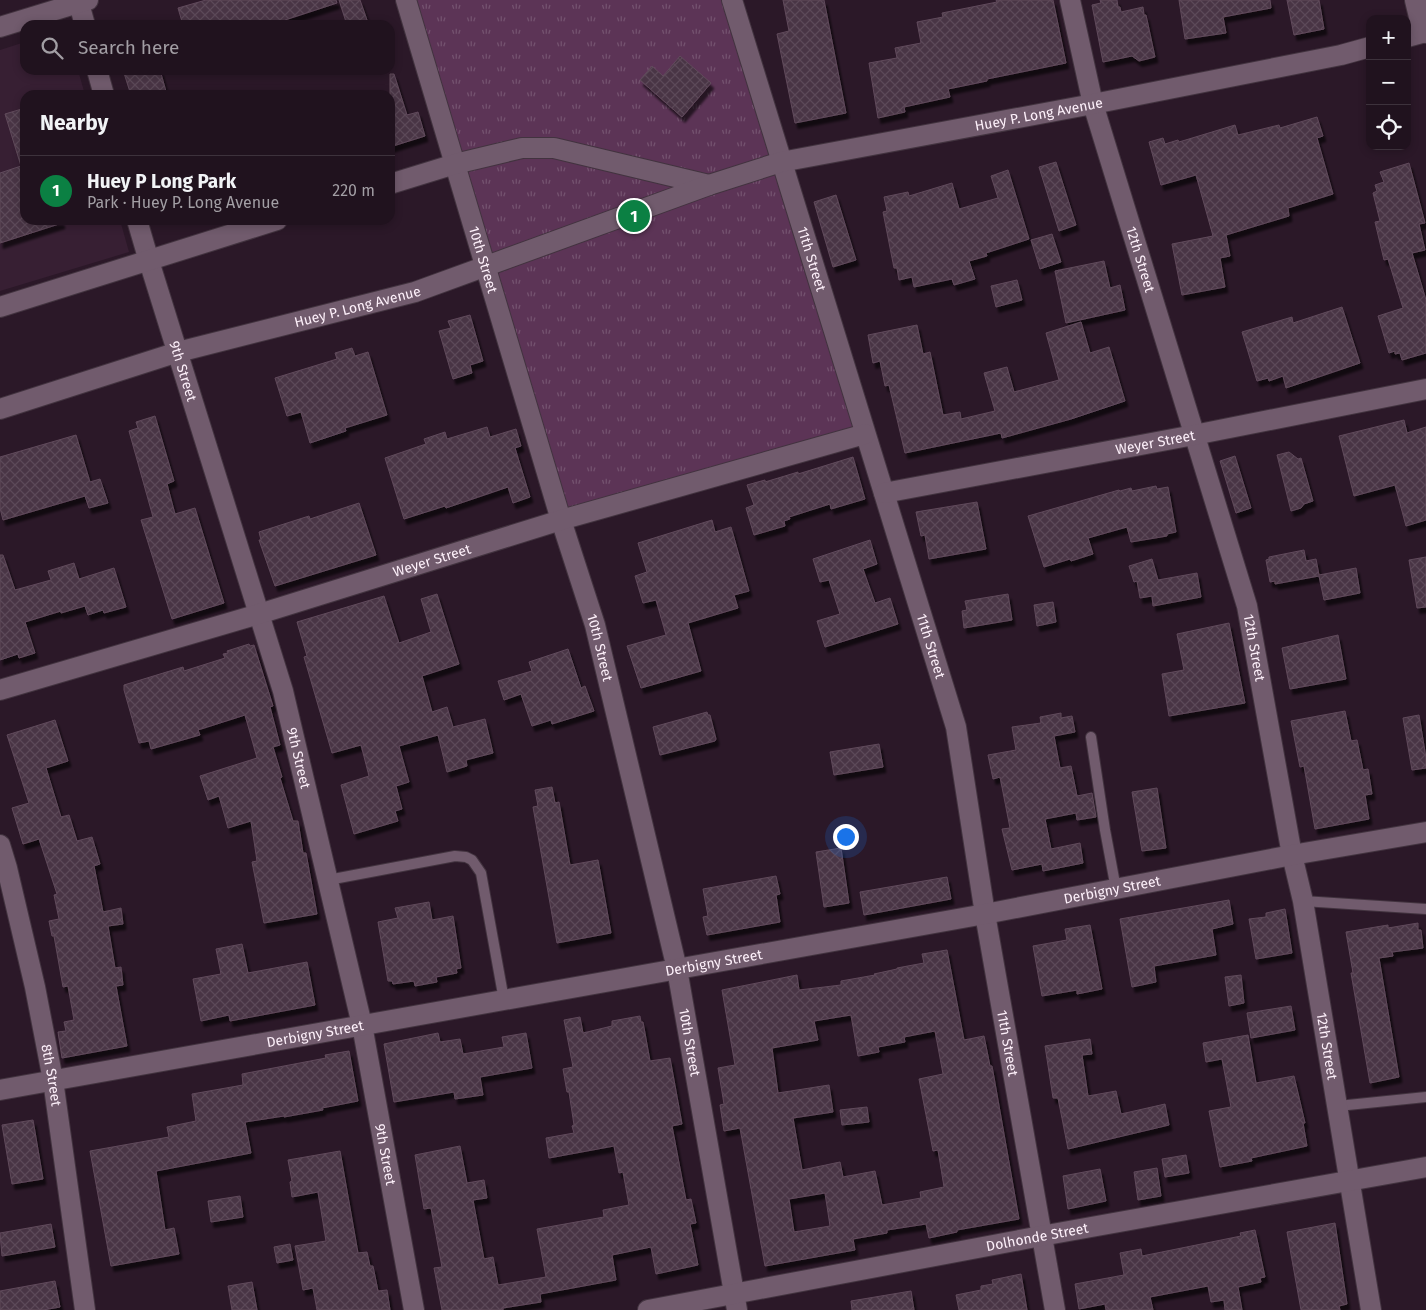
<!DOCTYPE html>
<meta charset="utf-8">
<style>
body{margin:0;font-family:"Fira Sans",sans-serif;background:#281b27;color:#f1f3f6}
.controls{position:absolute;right:15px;top:15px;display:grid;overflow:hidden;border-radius:10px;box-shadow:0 2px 8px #0003}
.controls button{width:45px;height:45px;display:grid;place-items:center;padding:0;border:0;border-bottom:1px solid #3d323c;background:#20121e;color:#f1f3f6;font:25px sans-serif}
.you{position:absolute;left:845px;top:836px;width:18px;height:18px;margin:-12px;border:4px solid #fff;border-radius:50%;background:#1a73e8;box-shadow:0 0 0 8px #1a73e833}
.badge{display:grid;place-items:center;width:32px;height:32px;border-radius:50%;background:#0b8043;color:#fff;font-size:16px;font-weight:700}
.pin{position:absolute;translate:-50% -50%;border:2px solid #fff;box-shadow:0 1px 5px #0006}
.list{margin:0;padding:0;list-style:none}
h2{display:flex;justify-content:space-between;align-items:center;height:65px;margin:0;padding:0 20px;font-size:21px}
h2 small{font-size:16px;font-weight:400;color:#a29ea4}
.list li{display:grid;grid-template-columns:32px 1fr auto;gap:15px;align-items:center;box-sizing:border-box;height:70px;padding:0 20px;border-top:1px solid #3d323c}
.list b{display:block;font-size:19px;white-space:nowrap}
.list p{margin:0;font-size:16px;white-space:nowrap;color:#a29ea4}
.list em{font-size:16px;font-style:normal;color:#a29ea4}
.icon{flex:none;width:28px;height:28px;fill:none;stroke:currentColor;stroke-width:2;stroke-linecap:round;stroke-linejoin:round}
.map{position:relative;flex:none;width:1426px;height:1310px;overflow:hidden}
.search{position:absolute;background:#20121e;box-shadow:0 2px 8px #0003;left:20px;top:20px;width:375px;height:55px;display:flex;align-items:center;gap:12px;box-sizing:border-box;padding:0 18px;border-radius:15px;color:#a29ea4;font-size:19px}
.panel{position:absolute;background:#20121e;box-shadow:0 2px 8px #0003;left:20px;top:90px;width:375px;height:135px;border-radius:15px}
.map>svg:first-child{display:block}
.built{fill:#371f33}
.park{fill:url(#park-tufts)}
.building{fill:url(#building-cross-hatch);stroke:#604a5b;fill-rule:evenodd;filter:url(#shadow)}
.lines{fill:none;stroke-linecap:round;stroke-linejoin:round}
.lane-casing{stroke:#42333f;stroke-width:12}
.street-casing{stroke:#42333f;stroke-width:22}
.secondary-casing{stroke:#42333f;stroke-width:30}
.lane{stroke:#715b6d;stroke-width:10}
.street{stroke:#715b6d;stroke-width:20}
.secondary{stroke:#715b6d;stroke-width:28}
.labels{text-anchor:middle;stroke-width:5;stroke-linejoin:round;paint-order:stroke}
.street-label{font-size:14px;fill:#fdf0fa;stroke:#210f1e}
</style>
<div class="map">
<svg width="1426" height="1310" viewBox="0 0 1426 1310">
<defs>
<pattern id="park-tufts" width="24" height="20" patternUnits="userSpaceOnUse" patternTransform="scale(1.25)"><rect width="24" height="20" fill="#5c3456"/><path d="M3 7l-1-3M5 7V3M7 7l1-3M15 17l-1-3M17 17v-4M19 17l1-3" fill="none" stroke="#74526f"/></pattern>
<pattern id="building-cross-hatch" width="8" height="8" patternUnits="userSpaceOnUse" patternTransform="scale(1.25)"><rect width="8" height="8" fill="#493445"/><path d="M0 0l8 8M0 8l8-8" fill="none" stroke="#5b4858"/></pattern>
<filter id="shadow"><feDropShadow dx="3" dy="5.5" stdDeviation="1" flood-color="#0009"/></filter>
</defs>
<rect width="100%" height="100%" fill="#2b1828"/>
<path class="built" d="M 25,42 L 25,70 L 78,70 L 85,95 L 25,95 L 25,220 L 120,220 L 129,252 L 0,291 L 0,50 Z"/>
<path class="park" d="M 406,0 L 732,0 L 865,434 L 561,520 Z"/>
<g class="building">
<path d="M 206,0 L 336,0 L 337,3 L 285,20 L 287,25 L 183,25 L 178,8 Z"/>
<path d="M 339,0 L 360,0 L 367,20 L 363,21 L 365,25 L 347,25 Z"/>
<path d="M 783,0 L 824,0 L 846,113 L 795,123 L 777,34 L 789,31 Z"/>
<path d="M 996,0 L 1053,0 L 1066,63 L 987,79 L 987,81 L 948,89 L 950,97 L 904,107 L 905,112 L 878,118 L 869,63 L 897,58 L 895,48 L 921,43 L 917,22 L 943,17 L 942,13 L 997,2 Z"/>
<path d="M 1100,0 L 1117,0 L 1118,7 L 1120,7 L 1121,12 L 1143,7 L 1144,15 L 1146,15 L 1155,57 L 1139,61 L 1132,56 L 1103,62 L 1092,5 L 1101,3 Z"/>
<path d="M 1179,0 L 1270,0 L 1271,8 L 1223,17 L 1226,33 L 1185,39 Z"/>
<path d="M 1287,0 L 1319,0 L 1324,29 L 1294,35 Z"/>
<path d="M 680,56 L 711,83 L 682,117 L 640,80 L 652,66 L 663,76 Z"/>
<path d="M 123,70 L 160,70 L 167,95 L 131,95 Z"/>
<path d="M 390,74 L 394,74 L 407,115 L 418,112 L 425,136 L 390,147 Z"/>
<path d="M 25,108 L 25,220 L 61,220 L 62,223 L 0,243 L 0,173 L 21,166 L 5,114 Z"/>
<path d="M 1317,117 L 1323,136 L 1317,138 L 1333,194 L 1288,208 L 1289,216 L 1226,235 L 1230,256 L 1220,258 L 1225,287 L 1182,295 L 1172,244 L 1213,236 L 1196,175 L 1161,185 L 1149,142 L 1163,138 L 1165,144 L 1178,140 L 1179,142 L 1235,125 L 1238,135 L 1279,125 L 1280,128 Z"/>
<path d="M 1056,162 L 1076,225 L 1059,231 L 1039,167 Z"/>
<path d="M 1409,163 L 1425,223 L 1419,224 L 1425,250 L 1412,253 L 1426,300 L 1426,353 L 1402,360 L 1400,353 L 1395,354 L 1395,351 L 1389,353 L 1378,316 L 1403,308 L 1388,259 L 1384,260 L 1375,222 L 1380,221 L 1373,193 L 1377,191 L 1375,185 L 1384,182 L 1380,172 Z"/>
<path d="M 1008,170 L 1029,239 L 986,253 L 987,256 L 969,261 L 975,279 L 954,285 L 952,279 L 914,287 L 912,277 L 899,280 L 897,268 L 894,268 L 883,212 L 887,211 L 884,197 L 908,192 L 909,196 L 952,183 L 959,209 L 998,198 L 991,176 Z"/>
<path d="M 836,195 L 856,260 L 833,267 L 814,202 Z"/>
<path d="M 1052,234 L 1061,262 L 1040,269 L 1031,240 Z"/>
<path d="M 1104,261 L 1110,288 L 1120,285 L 1125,310 L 1066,323 L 1055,271 Z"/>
<path d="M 1017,280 L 1022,300 L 996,307 L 991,286 Z"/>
<path d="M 1342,307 L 1360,363 L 1286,388 L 1283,376 L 1269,381 L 1268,378 L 1257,381 L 1242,332 L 1292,317 L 1293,323 Z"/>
<path d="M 470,315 L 483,361 L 470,365 L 472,373 L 453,379 L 439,331 L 451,328 L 448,321 Z"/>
<path d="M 1081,322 L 1090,353 L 1109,347 L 1125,401 L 1071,419 L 1002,438 L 1001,433 L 905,453 L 889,385 L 885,386 L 880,361 L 873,363 L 868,335 L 917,325 L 923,354 L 930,352 L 943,415 L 960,412 L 961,419 L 995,411 L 984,373 L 1007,367 L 1014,392 L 1059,380 L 1046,333 Z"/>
<path d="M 352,348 L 355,356 L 368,352 L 387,415 L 345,428 L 346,431 L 310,443 L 301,412 L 287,416 L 275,378 L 337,359 L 335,353 Z"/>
<path d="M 155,416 L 174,481 L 167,484 L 175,514 L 195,508 L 224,603 L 172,619 L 141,520 L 153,517 L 129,431 L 138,428 L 136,422 Z"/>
<path d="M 1404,420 L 1407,433 L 1426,427 L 1426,520 L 1406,526 L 1395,485 L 1354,496 L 1339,436 Z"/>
<path d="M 487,427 L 490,437 L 516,429 L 521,446 L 515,448 L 530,497 L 513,503 L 508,487 L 446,508 L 445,506 L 404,519 L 385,458 L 426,444 L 424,439 L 445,432 L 447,439 Z"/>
<path d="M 76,435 L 90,482 L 100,479 L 108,503 L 89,508 L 85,496 L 3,520 L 0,508 L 0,457 Z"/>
<path d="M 1289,452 L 1298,459 L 1301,458 L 1313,501 L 1304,504 L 1301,508 L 1291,511 L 1277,455 Z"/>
<path d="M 1235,456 L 1251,508 L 1236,513 L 1220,461 Z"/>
<path d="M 853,457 L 865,499 L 831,509 L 830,504 L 789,517 L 790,519 L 784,521 L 785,526 L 754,535 L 746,508 L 754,505 L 747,485 L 765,480 L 765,482 L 798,472 L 798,474 Z"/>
<path d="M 1156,486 L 1157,489 L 1168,487 L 1176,532 L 1167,534 L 1167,536 L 1131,542 L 1127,527 L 1088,538 L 1093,554 L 1071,561 L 1070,559 L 1044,567 L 1028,516 L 1119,490 L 1120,491 L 1131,488 L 1132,491 Z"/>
<path d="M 977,502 L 986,549 L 929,559 L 925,535 L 921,536 L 916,512 Z"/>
<path d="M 359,503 L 376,555 L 275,586 L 259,540 L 261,540 L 259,532 L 309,516 L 310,519 Z"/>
<path d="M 712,520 L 715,532 L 731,527 L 749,591 L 734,595 L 738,608 L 688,623 L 701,671 L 641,688 L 627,646 L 666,635 L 656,600 L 643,603 L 635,576 L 647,572 L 638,543 Z"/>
<path d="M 870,540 L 877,564 L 863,569 L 875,603 L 890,598 L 898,624 L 825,647 L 817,621 L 840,614 L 829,580 L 820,582 L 813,559 Z"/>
<path d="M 1304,550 L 1306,561 L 1316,559 L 1319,575 L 1356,568 L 1360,593 L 1324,600 L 1319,576 L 1275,584 L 1275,581 L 1270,582 L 1266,560 L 1269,559 L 1269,557 Z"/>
<path d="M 0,555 L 3,555 L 15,590 L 51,580 L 48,571 L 74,563 L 79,579 L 114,568 L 126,607 L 104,613 L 103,610 L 88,615 L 85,606 L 61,613 L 61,611 L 25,622 L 35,653 L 19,658 L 18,654 L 0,660 Z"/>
<path d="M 1426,557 L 1426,607 L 1417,608 L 1409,560 Z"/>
<path d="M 1152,559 L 1158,580 L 1197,573 L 1201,597 L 1153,606 L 1152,596 L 1140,598 L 1137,581 L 1134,582 L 1129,566 Z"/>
<path d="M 437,594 L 459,664 L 422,676 L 432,712 L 447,707 L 453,727 L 485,719 L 493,753 L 466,760 L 467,766 L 447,772 L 438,735 L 399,746 L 409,782 L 396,786 L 402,809 L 395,811 L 398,821 L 354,834 L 341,785 L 369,776 L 361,745 L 332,753 L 304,657 L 307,656 L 297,622 L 384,596 L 399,643 L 431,632 L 421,599 Z"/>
<path d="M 1008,594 L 1012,620 L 964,628 L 962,611 L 967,610 L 965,601 Z"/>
<path d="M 1053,602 L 1056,622 L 1037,626 L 1034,605 Z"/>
<path d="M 1229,623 L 1245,703 L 1169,716 L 1162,674 L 1184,670 L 1177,634 Z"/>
<path d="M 1338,635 L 1346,679 L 1290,689 L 1282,648 Z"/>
<path d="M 249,644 L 250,646 L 254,645 L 273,706 L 270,707 L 280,745 L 273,747 L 282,777 L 280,778 L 293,821 L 298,821 L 303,853 L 306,853 L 317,914 L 264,923 L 252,862 L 257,861 L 251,821 L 228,828 L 219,796 L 208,800 L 200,776 L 257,758 L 245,715 L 198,730 L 200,735 L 151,749 L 149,741 L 139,743 L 124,690 L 124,685 L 183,667 L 184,671 L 225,658 L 223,654 L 228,653 L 227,651 Z"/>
<path d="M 568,649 L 581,688 L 585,686 L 594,711 L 552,724 L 551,720 L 532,726 L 521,694 L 504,700 L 498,681 L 532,671 L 529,662 Z"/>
<path d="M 1345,711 L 1351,741 L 1357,740 L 1363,770 L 1368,769 L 1372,794 L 1365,795 L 1369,819 L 1315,829 L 1304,766 L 1300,767 L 1291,721 Z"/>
<path d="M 707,712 L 708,715 L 710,715 L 716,739 L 715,741 L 660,755 L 653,727 Z"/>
<path d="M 1061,713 L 1061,718 L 1072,716 L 1075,732 L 1054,736 L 1060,768 L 1071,766 L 1077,796 L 1092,793 L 1096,817 L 1077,820 L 1076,813 L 1045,819 L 1051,849 L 1080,843 L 1083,863 L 1043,871 L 1042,864 L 1012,870 L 1002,829 L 1010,828 L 1000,777 L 993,779 L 988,755 L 1016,750 L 1012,727 L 1041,723 L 1040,717 Z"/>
<path d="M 1419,715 L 1426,758 L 1426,768 L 1412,770 L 1403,718 Z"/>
<path d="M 55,720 L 68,761 L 46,768 L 61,817 L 69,815 L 77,841 L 92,837 L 100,864 L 94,866 L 103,912 L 121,908 L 123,924 L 108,926 L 115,968 L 121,967 L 123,985 L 116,986 L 127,1046 L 62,1058 L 58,1032 L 66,1031 L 64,1022 L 74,1020 L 68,986 L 63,987 L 54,936 L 52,936 L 49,921 L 59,919 L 54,895 L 57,894 L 39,839 L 23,844 L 12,808 L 29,803 L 7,735 Z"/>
<path d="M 879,744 L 883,767 L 834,775 L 830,752 Z"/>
<path d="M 552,787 L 555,803 L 559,802 L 570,865 L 598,860 L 611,933 L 557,943 L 533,807 L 538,806 L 535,790 Z"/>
<path d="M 1157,788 L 1166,848 L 1142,851 L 1132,792 Z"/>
<path d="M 841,848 L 849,903 L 824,907 L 816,852 Z"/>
<path d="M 776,876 L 780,894 L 776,895 L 780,922 L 707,935 L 703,917 L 708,916 L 703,889 Z"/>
<path d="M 947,877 L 951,899 L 864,915 L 860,892 Z"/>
<path d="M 1229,900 L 1233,924 L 1212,929 L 1216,955 L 1154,966 L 1156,982 L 1132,987 L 1120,919 Z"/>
<path d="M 429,902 L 432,920 L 453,916 L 461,968 L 456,969 L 457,973 L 436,977 L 437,982 L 415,986 L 414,981 L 393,984 L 392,981 L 388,981 L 378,922 L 398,918 L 395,908 Z"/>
<path d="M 1285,909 L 1292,953 L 1256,959 L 1249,919 L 1266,917 L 1266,913 Z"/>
<path d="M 1418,923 L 1418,930 L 1421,930 L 1423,948 L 1392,952 L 1393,956 L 1379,958 L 1399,1077 L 1370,1083 L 1351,973 L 1353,973 L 1346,932 L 1388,925 L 1388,928 Z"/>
<path d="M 1090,925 L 1102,989 L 1077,994 L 1077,990 L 1042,996 L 1033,946 L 1067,940 L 1065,929 Z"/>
<path d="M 242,944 L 248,973 L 307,962 L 315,1005 L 230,1021 L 229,1015 L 201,1021 L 193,979 L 221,974 L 216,949 Z"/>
<path d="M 947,950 L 964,1040 L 984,1036 L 990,1066 L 992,1066 L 1019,1219 L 957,1230 L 957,1232 L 929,1238 L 926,1224 L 887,1230 L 887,1233 L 853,1239 L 855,1250 L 765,1266 L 740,1128 L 724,1131 L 720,1105 L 724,1104 L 718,1068 L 735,1065 L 722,990 L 797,975 L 799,990 L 841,985 L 841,981 L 875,975 L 874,974 L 897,969 L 897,968 L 924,963 L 922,954 ZM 851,1015 L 858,1056 L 879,1052 L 878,1047 L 905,1042 L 904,1037 L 935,1031 L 943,1074 L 919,1079 L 933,1151 L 938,1150 L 944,1187 L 920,1192 L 921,1198 L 882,1205 L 875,1171 L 843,1177 L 840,1162 L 802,1170 L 793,1118 L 833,1112 L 829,1085 L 778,1093 L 772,1048 L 818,1040 L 814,1021 ZM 825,1193 L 830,1226 L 794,1232 L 789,1199 Z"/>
<path d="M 1241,975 L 1244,1003 L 1229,1006 L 1225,977 Z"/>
<path d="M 1291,1006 L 1295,1030 L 1251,1038 L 1247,1013 Z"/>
<path d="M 640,1016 L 641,1022 L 643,1022 L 650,1061 L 670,1058 L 682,1124 L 672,1126 L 686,1200 L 691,1199 L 696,1223 L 690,1224 L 698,1265 L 656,1274 L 651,1247 L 612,1255 L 616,1280 L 540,1294 L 541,1302 L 503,1308 L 503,1310 L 442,1310 L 434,1268 L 442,1267 L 431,1208 L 424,1209 L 415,1155 L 460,1146 L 467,1183 L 484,1180 L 487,1198 L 473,1200 L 484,1259 L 493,1257 L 498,1285 L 546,1277 L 537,1229 L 604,1217 L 603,1210 L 629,1205 L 623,1172 L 619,1173 L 614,1146 L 549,1158 L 546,1138 L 574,1133 L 572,1126 L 574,1125 L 569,1092 L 567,1092 L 563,1069 L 573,1067 L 564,1020 L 580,1017 L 583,1033 L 612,1026 L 612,1021 Z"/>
<path d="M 438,1033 L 440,1042 L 460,1039 L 463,1054 L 504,1047 L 502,1037 L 526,1033 L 532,1068 L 480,1077 L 483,1095 L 455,1099 L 454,1092 L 394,1102 L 384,1044 Z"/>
<path d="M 1248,1035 L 1256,1083 L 1294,1076 L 1305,1123 L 1303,1123 L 1307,1146 L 1251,1158 L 1252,1161 L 1220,1167 L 1209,1111 L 1231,1107 L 1222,1059 L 1206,1062 L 1203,1043 Z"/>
<path d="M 1090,1039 L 1092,1054 L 1082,1055 L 1088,1096 L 1116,1091 L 1121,1114 L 1165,1104 L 1169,1125 L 1068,1149 L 1058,1098 L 1053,1098 L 1045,1046 Z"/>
<path d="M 349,1051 L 358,1101 L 322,1108 L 323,1110 L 284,1117 L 284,1116 L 245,1122 L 251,1153 L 156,1171 L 165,1230 L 174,1228 L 179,1254 L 111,1266 L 90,1151 L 169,1137 L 167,1127 L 196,1121 L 192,1094 L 243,1085 L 242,1074 L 326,1058 L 325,1055 Z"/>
<path d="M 867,1107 L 869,1122 L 842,1125 L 840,1110 Z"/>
<path d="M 33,1120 L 43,1179 L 12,1184 L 2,1125 Z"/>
<path d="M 340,1151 L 358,1253 L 367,1252 L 370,1266 L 373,1266 L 378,1291 L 387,1290 L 390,1310 L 317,1310 L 313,1288 L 303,1290 L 295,1246 L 326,1241 L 318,1192 L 292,1197 L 290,1182 L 292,1181 L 288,1160 Z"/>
<path d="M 1186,1155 L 1189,1173 L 1165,1177 L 1162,1159 Z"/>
<path d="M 1157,1168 L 1161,1196 L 1138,1200 L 1134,1172 Z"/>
<path d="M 1100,1169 L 1106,1201 L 1068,1209 L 1063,1176 Z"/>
<path d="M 240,1196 L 243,1217 L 211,1222 L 208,1201 Z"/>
<path d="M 1335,1223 L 1347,1304 L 1339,1306 L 1340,1310 L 1301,1310 L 1287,1232 Z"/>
<path d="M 51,1224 L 55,1247 L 2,1256 L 0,1233 Z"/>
<path d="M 1255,1230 L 1265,1277 L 1260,1278 L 1261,1282 L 1238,1287 L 1242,1310 L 1225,1310 L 1224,1300 L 1211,1302 L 1208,1286 L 1150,1297 L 1153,1310 L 1106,1310 L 1105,1304 L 1079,1309 L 1075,1284 L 1124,1275 L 1120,1253 L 1141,1249 L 1142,1256 L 1241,1236 L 1240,1233 Z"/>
<path d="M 290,1244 L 293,1260 L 277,1263 L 274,1247 Z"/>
<path d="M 1021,1274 L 1027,1310 L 959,1310 L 956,1295 L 981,1290 L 981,1286 L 993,1284 L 992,1280 Z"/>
<path d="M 55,1281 L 60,1307 L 43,1310 L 0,1310 L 0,1291 Z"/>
<path d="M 252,1282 L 257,1310 L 232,1310 L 228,1286 Z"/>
<path d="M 911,1291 L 914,1310 L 852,1310 L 851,1301 Z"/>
</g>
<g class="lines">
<defs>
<g id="lane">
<path d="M 1091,737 L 1105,830 L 1116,889"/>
<path d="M 328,880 L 455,856 L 466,857 L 472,860 L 481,873 L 504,1000"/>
<path d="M 1303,901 L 1426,909"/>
<path d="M 1338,1106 L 1426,1097"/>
</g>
<g id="street">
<path d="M 78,0 L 85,25"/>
<path id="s1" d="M 406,0 L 561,520 L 595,625 L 677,969 L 737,1310"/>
<path id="s2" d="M 732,0 L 956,727 L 985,914 L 1055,1310"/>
<path id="s3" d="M 1070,0 L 1093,104 L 1247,606 L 1292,855 L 1303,901 L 1371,1310"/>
<path d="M 0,27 L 88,0"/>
<path d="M 1407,37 L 1426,32"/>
<path d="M 97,70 L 104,95"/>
<path d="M 390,184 L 455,164 L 522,148 L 554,148 L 709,185"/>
<path id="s4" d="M 137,220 L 149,261 L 283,691 L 362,1025 L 414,1310"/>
<path d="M 0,307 L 277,220"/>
<path id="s5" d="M 0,409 L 178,352 L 415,292 L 709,185 L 781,162 L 1093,104 L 1341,55 L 1370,47"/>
<path id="s6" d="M 884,493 L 1194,435 L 1426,389"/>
<path id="s7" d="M 0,690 L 259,614 L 561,520 L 865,434"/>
<path id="s8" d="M 0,845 L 7,868 L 35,987 L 53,1080 L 85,1310"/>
<path id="s9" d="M 0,1090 L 985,914 L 1292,855 L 1426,832"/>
<path id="s10" d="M 648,1310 L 1041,1236 L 1426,1167"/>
</g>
<path id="secondary" d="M 1419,0 L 1426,29"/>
</defs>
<use href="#lane" class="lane-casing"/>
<use href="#street" class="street-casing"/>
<use href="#secondary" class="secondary-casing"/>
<use href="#lane" class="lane"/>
<use href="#street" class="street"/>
<use href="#secondary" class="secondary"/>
</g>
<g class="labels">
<g class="street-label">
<text dy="5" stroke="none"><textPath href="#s5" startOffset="1082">Huey P. Long Avenue</textPath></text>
<text dy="5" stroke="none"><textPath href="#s2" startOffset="271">11th Street</textPath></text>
<text dy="5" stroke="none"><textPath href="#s3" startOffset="269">12th Street</textPath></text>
<text dy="5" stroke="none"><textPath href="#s1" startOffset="271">10th Street</textPath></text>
<text dy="5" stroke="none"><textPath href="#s5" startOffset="372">Huey P. Long Avenue</textPath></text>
<text dy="5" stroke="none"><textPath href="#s4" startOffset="158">9th Street</textPath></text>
<text dy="5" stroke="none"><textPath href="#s6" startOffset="276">Weyer Street</textPath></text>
<text dy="5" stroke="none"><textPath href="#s7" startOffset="451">Weyer Street</textPath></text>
<text dy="5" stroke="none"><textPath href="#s2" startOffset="676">11th Street</textPath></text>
<text dy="5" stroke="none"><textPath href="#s3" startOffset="674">12th Street</textPath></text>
<text dy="5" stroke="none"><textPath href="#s1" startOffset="676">10th Street</textPath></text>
<text dy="5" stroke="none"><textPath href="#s4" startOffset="562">9th Street</textPath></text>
<text dy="5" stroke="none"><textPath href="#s9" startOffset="1130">Derbigny Street</textPath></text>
<text dy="5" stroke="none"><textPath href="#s9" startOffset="725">Derbigny Street</textPath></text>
<text dy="5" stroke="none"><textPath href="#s9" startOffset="320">Derbigny Street</textPath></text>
<text dy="5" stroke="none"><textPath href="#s1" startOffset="1081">10th Street</textPath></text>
<text dy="5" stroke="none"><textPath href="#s2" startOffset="1081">11th Street</textPath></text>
<text dy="5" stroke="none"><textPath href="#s3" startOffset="1079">12th Street</textPath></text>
<text dy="5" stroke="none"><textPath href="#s8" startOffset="236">8th Street</textPath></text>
<text dy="5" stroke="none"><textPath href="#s4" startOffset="968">9th Street</textPath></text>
<text dy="5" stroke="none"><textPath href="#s10" startOffset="396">Dolhonde Street</textPath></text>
</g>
</g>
</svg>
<div class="controls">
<button>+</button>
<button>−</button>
<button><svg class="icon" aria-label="locate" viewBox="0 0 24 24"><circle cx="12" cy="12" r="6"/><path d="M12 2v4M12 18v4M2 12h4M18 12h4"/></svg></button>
</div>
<div class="you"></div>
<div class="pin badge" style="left:634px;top:216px">1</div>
<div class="search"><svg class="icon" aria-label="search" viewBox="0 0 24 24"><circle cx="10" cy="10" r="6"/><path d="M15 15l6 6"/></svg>Search here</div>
<section class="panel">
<h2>Nearby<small></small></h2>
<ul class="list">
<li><span class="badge">1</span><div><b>Huey P Long Park</b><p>Park · Huey P. Long Avenue</p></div><em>220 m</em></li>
</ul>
</section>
</div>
